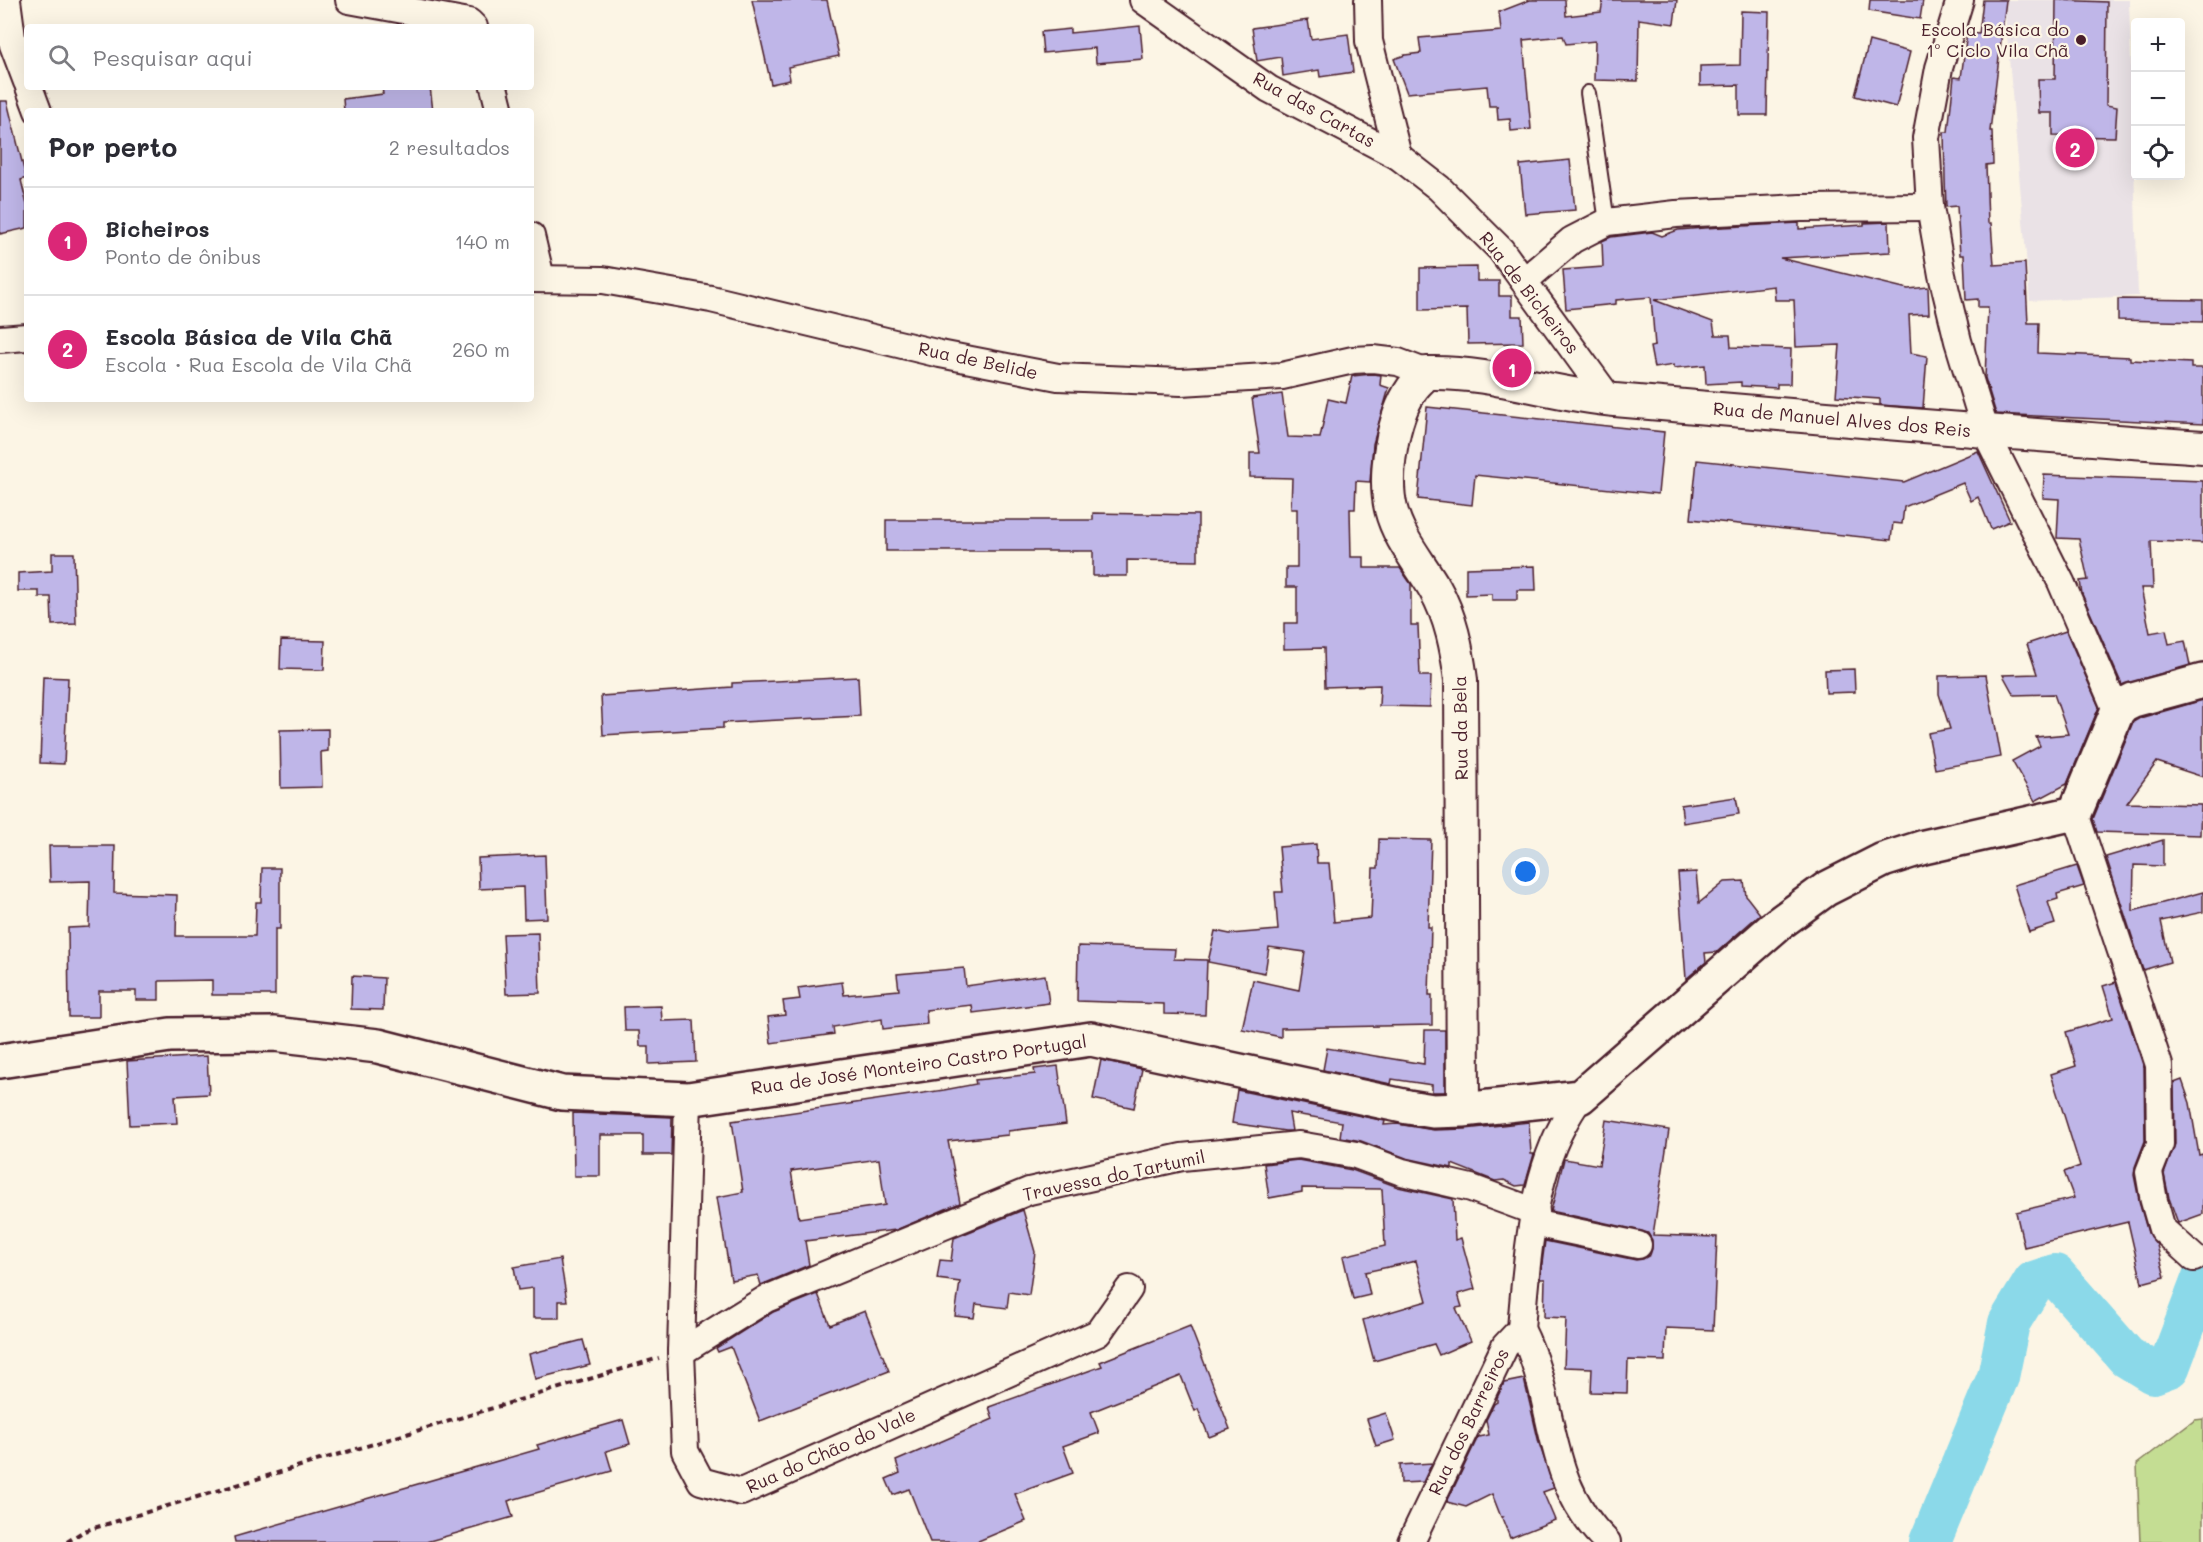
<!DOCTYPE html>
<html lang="pt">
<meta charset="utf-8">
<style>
body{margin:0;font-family:Mali,sans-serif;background:#f2f2f3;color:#2b2b33}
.controls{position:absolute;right:18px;top:18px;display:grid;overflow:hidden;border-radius:6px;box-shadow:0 6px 24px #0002}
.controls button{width:54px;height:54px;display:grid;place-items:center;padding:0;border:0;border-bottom:2px solid #e1e1e2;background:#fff;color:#2b2b33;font:30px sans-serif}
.you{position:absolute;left:1526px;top:872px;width:21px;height:21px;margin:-15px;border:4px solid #fff;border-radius:50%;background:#1a73e8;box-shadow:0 0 0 9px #1a73e833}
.badge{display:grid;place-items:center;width:39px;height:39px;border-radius:50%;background:#db2777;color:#fff;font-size:20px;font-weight:700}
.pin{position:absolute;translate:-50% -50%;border:3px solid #fff;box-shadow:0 2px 6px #0006}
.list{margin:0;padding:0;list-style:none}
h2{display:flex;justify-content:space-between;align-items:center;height:78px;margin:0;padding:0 24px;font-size:26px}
h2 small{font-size:20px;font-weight:400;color:#7c7c81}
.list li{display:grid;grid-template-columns:39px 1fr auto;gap:18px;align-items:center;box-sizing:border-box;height:108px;padding:0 24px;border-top:2px solid #e1e1e2}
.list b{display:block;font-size:22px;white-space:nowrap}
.list p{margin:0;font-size:20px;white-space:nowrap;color:#7c7c81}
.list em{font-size:20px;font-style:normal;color:#7c7c81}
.icon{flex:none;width:33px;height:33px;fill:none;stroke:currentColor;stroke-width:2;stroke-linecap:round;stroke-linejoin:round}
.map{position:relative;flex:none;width:2203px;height:1542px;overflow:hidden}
.search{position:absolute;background:#fff;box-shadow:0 6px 24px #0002;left:24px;top:24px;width:510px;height:66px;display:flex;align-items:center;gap:15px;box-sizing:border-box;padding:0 21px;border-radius:6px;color:#7c7c81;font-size:22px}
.panel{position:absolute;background:#fff;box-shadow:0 6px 24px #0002;left:24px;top:108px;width:510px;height:294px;border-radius:6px}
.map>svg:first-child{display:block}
.built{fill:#eae2e6}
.green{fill:#c4dd93;stroke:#877e5f;stroke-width:1.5}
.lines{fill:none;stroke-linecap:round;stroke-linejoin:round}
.river{stroke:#8bd9e9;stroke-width:42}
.building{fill:#bfb6e8;stroke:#4a1f2b;stroke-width:1.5;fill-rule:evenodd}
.service-casing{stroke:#4a1f2b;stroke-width:18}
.minor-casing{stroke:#4a1f2b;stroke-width:30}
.tertiary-casing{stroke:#4a1f2b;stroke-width:36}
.secondary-casing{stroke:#4a1f2b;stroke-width:38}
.path{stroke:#4a1f2b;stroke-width:4;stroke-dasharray:6 4.5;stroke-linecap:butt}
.service{stroke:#fcf5e5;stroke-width:14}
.minor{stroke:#fcf5e5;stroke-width:26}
.tertiary{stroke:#fcf5e5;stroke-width:32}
.secondary{stroke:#fcf5e5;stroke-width:33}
.poi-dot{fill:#4a1f2b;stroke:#fcf5e5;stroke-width:2}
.labels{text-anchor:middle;stroke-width:4.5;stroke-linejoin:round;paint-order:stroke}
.poi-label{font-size:18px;fill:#4a1f2b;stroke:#fcf5e5;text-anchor:end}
.street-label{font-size:18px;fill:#4a1f2b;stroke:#fcf5e5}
</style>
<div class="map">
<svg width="2203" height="1542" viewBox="0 0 2203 1542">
<rect width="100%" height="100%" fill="#fcf5e5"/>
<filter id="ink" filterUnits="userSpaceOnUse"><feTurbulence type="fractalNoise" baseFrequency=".0167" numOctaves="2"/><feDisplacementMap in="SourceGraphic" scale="12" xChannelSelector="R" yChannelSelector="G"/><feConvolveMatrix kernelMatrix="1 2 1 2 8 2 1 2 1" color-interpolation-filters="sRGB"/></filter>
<g filter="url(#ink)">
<path class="built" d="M 2004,0 L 2129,0 L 2138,296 L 2030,301 Z"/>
<path class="green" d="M 2203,1419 L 2203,1542 L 2140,1542 L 2137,1464 L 2195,1420 Z"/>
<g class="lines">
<path class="river" d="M 1930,1542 L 1998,1377 L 2009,1323 L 2034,1282 L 2055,1275 L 2127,1357 L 2153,1373 L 2169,1367 L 2203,1277"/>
</g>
<g class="building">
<path d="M 752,0 L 827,0 L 839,56 L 788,67 L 790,80 L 771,84 Z"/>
<path d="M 1530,0 L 1565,0 L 1566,16 L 1601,12 L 1603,0 L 1677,0 L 1674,24 L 1639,19 L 1638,81 L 1594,80 L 1595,41 L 1566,44 L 1563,36 L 1523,40 L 1531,129 L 1511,131 L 1510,119 L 1498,120 L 1497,106 L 1489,106 L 1487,86 L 1407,93 L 1394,59 L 1405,55 L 1421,53 L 1419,38 L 1501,31 L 1499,12 Z"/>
<path d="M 1870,0 L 1923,0 L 1920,19 L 1869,11 Z"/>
<path d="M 1983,0 L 2006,0 L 1990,131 L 1992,131 L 1993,164 L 1986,165 L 1988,223 L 1991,223 L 1994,265 L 2025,263 L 2028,323 L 2039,323 L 2038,353 L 2130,357 L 2130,360 L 2191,363 L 2191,368 L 2203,368 L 2203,424 L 1996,414 L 1985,378 L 1988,307 L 1978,307 L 1978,299 L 1966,300 L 1964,255 L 1960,255 L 1957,206 L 1946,207 L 1945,179 L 1944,132 L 1948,132 L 1954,77 L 1961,78 L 1967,33 L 1979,34 Z"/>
<path d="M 2056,0 L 2107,2 L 2106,105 L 2117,107 L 2115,137 L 2053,136 L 2053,113 L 2039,113 L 2038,79 L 2055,79 Z"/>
<path d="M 1741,11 L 1769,12 L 1767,115 L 1739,115 L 1739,85 L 1700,86 L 1700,66 L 1740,65 Z"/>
<path d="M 1308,20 L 1311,39 L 1348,34 L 1353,72 L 1320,77 L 1319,70 L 1283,76 L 1281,57 L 1257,61 L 1252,28 Z"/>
<path d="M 1140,26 L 1143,59 L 1096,63 L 1095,48 L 1043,53 L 1041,32 L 1070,29 L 1070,33 Z"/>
<path d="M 1869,41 L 1910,52 L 1896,107 L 1855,96 Z"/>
<path d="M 382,87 L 430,87 L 433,111 L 344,111 L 343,99 L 383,94 Z"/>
<path d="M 0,101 L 7,101 L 26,178 L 21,180 L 27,205 L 27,228 L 0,234 Z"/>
<path d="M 1570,160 L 1575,210 L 1525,214 L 1520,165 Z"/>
<path d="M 1889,222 L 1890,252 L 1780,258 L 1908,289 L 1928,287 L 1929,314 L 1909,315 L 1911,353 L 1927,356 L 1923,408 L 1880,405 L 1880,399 L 1836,396 L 1840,345 L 1796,347 L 1794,300 L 1775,300 L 1774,286 L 1654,300 L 1713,322 L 1715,335 L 1730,335 L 1731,347 L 1791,349 L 1790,384 L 1777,384 L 1777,388 L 1741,386 L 1741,382 L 1706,384 L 1705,365 L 1674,368 L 1674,365 L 1654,368 L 1650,347 L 1655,346 L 1651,297 L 1616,300 L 1616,304 L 1566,309 L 1563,270 L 1603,267 L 1602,241 L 1611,237 L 1652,232 L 1662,236 L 1678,230 L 1704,228 L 1799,223 L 1799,229 L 1864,225 L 1864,223 Z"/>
<path d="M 1477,267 L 1477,281 L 1499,281 L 1499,296 L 1512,296 L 1512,316 L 1522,316 L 1523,343 L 1468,344 L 1467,309 L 1420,310 L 1420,268 Z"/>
<path d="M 2118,299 L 2203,300 L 2203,322 L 2118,320 Z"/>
<path d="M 1372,374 L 1381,375 L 1380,385 L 1389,388 L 1373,444 L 1370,482 L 1356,481 L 1355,509 L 1350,509 L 1351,557 L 1364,557 L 1364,568 L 1400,568 L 1411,584 L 1411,625 L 1418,625 L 1420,676 L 1431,676 L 1430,707 L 1379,706 L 1380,685 L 1325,687 L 1324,648 L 1284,649 L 1284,623 L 1297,623 L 1297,587 L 1286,587 L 1286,567 L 1297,567 L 1297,509 L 1291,509 L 1292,478 L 1250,477 L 1250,453 L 1260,453 L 1252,398 L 1282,394 L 1288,437 L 1320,438 L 1328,399 L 1346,403 L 1352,376 Z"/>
<path d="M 1427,407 L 1664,432 L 1658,494 L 1475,475 L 1472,505 L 1418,499 Z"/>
<path d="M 1978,451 L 2010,521 L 1991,529 L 1978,497 L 1971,501 L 1963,483 L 1904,507 L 1902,524 L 1893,523 L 1891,540 L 1691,519 L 1697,460 L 1904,482 Z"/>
<path d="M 2044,475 L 2203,481 L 2203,543 L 2151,541 L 2153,588 L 2141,588 L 2150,633 L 2166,630 L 2169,644 L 2185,641 L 2190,665 L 2122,685 L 2082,594 L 2080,581 L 2088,580 L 2079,539 L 2057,538 L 2059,499 L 2043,498 Z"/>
<path d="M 1093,513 L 1198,515 L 1198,561 L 1127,560 L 1127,576 L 1093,576 L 1093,551 L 886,551 L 886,520 L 1093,520 Z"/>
<path d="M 52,553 L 74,553 L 76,624 L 52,625 L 51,597 L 39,597 L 39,591 L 18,591 L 18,573 L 52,571 Z"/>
<path d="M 1535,566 L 1536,590 L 1517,590 L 1517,600 L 1492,600 L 1492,594 L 1466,595 L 1466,568 Z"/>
<path d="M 2066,631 L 2099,707 L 2067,784 L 2035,801 L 2012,761 L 2040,746 L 2036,737 L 2068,734 L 2054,694 L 2014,695 L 2003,675 L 2037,674 L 2027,644 Z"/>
<path d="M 281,640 L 325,641 L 324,670 L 280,669 Z"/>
<path d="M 1854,669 L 1855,692 L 1826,693 L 1825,670 Z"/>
<path d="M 1986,675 L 2001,757 L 1935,769 L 1928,733 L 1950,729 L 1939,694 L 1939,676 Z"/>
<path d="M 43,677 L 68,678 L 64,764 L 40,763 Z"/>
<path d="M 858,677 L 860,716 L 723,723 L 723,728 L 603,735 L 601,696 L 732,687 L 732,683 Z"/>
<path d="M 2203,700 L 2203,777 L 2157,762 L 2127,803 L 2201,805 L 2200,835 L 2097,832 L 2093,819 L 2133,722 L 2140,718 Z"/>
<path d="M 328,729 L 328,751 L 321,752 L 322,787 L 281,788 L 280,730 Z"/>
<path d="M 1736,797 L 1739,814 L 1683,823 L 1681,805 Z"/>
<path d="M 1379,839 L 1431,840 L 1428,927 L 1431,927 L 1429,995 L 1432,995 L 1432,1025 L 1281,1028 L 1281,1037 L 1242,1029 L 1253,980 L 1299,990 L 1305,952 L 1269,947 L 1265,973 L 1208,962 L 1215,931 L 1230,934 L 1278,930 L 1275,892 L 1283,892 L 1279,847 L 1316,844 L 1317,863 L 1329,863 L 1334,922 L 1371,918 L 1373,868 L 1378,868 Z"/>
<path d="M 2163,840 L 2163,866 L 2134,865 L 2133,911 L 2203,892 L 2203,912 L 2161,921 L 2170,962 L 2143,970 L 2106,857 Z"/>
<path d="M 49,846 L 115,846 L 114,893 L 177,895 L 176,936 L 255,936 L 256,902 L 261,902 L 262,868 L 280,868 L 280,929 L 275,929 L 275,995 L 212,995 L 212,980 L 159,981 L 159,1000 L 136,1000 L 136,991 L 99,991 L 99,1017 L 69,1017 L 68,928 L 89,927 L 90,881 L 50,882 Z"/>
<path d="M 545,855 L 547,918 L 524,919 L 523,887 L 479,889 L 478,858 Z"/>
<path d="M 2077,866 L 2084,886 L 2057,894 L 2058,899 L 2048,902 L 2055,924 L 2029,932 L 2014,885 Z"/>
<path d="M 1696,872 L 1699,903 L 1725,882 L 1744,881 L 1746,896 L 1760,914 L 1717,952 L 1705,953 L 1706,962 L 1686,979 L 1678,873 Z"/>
<path d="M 538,933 L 540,993 L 506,994 L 503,934 Z"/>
<path d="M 1078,946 L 1175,949 L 1174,959 L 1207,960 L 1205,1015 L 1164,1014 L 1164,1004 L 1077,1001 Z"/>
<path d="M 964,968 L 966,986 L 1045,975 L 1049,1003 L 973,1013 L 972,1005 L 926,1010 L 927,1024 L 883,1029 L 882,1019 L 833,1027 L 834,1034 L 771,1043 L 768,1017 L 785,1015 L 783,1001 L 800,999 L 798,988 L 842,982 L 844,995 L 899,990 L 897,974 Z"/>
<path d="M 352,976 L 384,978 L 383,1010 L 351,1009 Z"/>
<path d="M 2116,982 L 2144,1068 L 2145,1141 L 2135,1167 L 2134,1175 L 2140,1205 L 2148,1233 L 2157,1245 L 2165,1277 L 2142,1283 L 2128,1222 L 2024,1247 L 2016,1212 L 2074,1198 L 2064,1172 L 2080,1166 L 2051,1074 L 2076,1066 L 2066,1032 L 2113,1018 L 2103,986 Z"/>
<path d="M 661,1006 L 662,1021 L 694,1020 L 696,1062 L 649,1064 L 649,1046 L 640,1046 L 639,1031 L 625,1031 L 624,1007 Z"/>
<path d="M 1425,1030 L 1445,1030 L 1445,1092 L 1432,1092 L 1432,1085 L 1392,1079 L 1391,1084 L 1323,1070 L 1327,1048 L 1424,1064 Z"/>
<path d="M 207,1056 L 209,1094 L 175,1096 L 177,1123 L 130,1125 L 127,1061 Z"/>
<path d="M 1101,1060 L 1142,1069 L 1134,1108 L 1093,1099 Z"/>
<path d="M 1058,1066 L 1066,1124 L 1008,1131 L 1008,1135 L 948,1141 L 960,1203 L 896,1230 L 805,1241 L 809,1265 L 761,1285 L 758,1275 L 731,1280 L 717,1197 L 743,1192 L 732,1121 L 944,1090 L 976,1084 L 975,1080 L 1035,1074 L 1034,1069 ZM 879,1159 L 885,1205 L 799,1218 L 791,1171 Z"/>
<path d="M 2182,1080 L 2190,1103 L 2199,1155 L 2203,1154 L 2203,1214 L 2178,1223 L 2169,1198 L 2164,1174 L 2175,1144 L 2174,1083 Z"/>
<path d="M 1237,1090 L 1385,1121 L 1384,1125 L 1397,1124 L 1434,1130 L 1465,1129 L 1529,1122 L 1531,1154 L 1534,1154 L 1525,1185 L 1516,1186 L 1504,1180 L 1495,1181 L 1452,1164 L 1452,1168 L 1406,1158 L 1361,1141 L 1340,1137 L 1342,1122 L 1289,1113 L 1292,1131 L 1285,1131 L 1232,1123 Z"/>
<path d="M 573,1113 L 672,1117 L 671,1155 L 643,1155 L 643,1135 L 600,1135 L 600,1176 L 574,1176 Z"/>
<path d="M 1606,1120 L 1669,1130 L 1653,1235 L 1717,1237 L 1713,1330 L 1666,1328 L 1665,1361 L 1628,1360 L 1627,1393 L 1591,1392 L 1592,1368 L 1564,1367 L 1566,1318 L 1544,1317 L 1545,1279 L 1540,1279 L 1545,1241 L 1636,1260 L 1643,1259 L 1650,1255 L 1652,1249 L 1652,1240 L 1648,1233 L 1642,1231 L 1551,1211 L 1564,1159 L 1599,1165 Z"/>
<path d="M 1298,1160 L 1352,1170 L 1398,1187 L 1453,1199 L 1455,1240 L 1461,1238 L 1475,1289 L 1458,1294 L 1462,1307 L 1456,1308 L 1471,1341 L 1439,1355 L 1434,1344 L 1374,1361 L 1363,1320 L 1427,1301 L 1416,1261 L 1365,1272 L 1370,1295 L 1353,1299 L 1343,1256 L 1385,1246 L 1382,1189 L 1302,1188 L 1302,1192 L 1269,1198 L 1264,1164 Z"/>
<path d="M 1023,1210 L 1035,1252 L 1029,1295 L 1009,1292 L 1007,1308 L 976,1304 L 974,1318 L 955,1316 L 960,1282 L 937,1279 L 940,1260 L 951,1261 L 954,1238 Z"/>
<path d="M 560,1259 L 567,1301 L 559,1301 L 559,1318 L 533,1318 L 533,1288 L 518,1290 L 514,1267 Z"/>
<path d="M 818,1294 L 830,1325 L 865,1311 L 889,1371 L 760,1421 L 731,1347 L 718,1352 L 716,1348 L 773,1312 Z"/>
<path d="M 1190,1326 L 1230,1429 L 1209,1437 L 1198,1409 L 1195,1411 L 1181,1376 L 1091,1412 L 1099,1433 L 1063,1446 L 1073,1473 L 1015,1494 L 1026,1521 L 976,1542 L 930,1542 L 909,1489 L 893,1495 L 886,1479 L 900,1473 L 896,1461 L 993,1419 L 989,1407 L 1102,1366 L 1100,1362 Z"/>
<path d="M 583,1340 L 590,1365 L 535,1379 L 529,1354 Z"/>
<path d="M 1524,1379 L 1539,1443 L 1554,1488 L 1543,1492 L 1555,1520 L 1510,1538 L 1502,1518 L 1503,1517 L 1501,1517 L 1492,1494 L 1466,1507 L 1447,1502 L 1478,1437 L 1489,1435 L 1486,1420 L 1494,1404 L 1497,1402 L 1497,1398 L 1504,1383 Z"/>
<path d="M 1386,1413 L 1395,1440 L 1376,1446 L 1367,1419 Z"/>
<path d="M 623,1420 L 630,1444 L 606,1451 L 612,1471 L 508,1501 L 513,1517 L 426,1542 L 235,1542 L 234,1537 L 539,1449 L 537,1445 Z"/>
<path d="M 1432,1463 L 1423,1482 L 1401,1483 L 1400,1465 Z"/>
</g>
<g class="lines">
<defs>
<path id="service" d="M 1588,93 L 1607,222"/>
<g id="minor">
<path d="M 7,0 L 13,45 L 27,82"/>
<path d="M 349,0 L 469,22 L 474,27"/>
<path d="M 1143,0 L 1269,89 L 1398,156 L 1439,188 L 1501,250 L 1610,400"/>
<path d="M 1368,0 L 1369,41 L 1398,156"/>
<path d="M 1960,0 L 1939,68 L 1926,138 L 1930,207 L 1942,275 L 1958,341 L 1986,433 L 2061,582 L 2117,712"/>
<path d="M 29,87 L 38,111"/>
<path d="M 494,87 L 500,111"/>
<path d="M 531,236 L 541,278"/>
<path d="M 531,279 L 603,280 L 711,299 L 940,354 L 1058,377 L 1181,382 L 1282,376 L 1353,360 L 1373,359 L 1398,362 L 1427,373"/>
<path d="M 1524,281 L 1572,240 L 1607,222 L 1676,214 L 1801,208 L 1930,207"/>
<path d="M 0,339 L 27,337"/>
<path d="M 2075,813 L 2159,1065 L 2160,1144 L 2149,1172 L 2154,1201 L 2162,1229 L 2194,1258"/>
<path d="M 688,1099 L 681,1352 L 685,1451 L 701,1481 L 741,1492 L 1098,1333 L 1129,1289"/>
<path d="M 1533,1223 L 1638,1245"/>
<path d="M 1521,1329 C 1558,1401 1542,1479 1607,1542"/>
<path d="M 681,1352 L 766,1299 L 1029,1191 L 1182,1157 L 1299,1145 L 1356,1155 L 1402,1172 L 1471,1188 L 1536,1212"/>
<path d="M 1411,1542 L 1505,1346 L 1521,1329 C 1526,1266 1532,1181 1563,1125 C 1568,1115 1574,1106 1580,1097"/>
</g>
<path id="tertiary" d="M 1463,1110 L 1461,680 C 1457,649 1451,617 1435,589 C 1420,563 1398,538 1391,509 C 1383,476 1392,418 1412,389 C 1416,383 1422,378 1427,373 C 1492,371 1552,395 1615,400 C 1811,417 2007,434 2203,447"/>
<path id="secondary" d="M 0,1061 L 170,1035 L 274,1034 L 378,1046 L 562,1093 L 688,1099 L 1091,1039 L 1408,1107 L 1433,1111 L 1463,1110 L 1580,1097 L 1778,924 L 1826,889 L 1883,860 L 1924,847 L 2075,813 L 2117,712 L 2123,705 L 2133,700 L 2203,681"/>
</defs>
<use href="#service" class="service-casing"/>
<use href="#minor" class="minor-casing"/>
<use href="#tertiary" class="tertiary-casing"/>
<use href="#secondary" class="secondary-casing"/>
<path class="path" d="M 67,1542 L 84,1531 L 659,1358"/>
<use href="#service" class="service"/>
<use href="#minor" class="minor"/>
<use href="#tertiary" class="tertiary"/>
<use href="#secondary" class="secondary"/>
</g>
</g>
<circle class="poi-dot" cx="2081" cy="40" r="6"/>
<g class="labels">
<g class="poi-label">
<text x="2069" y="36">Escola Básica do<tspan x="2069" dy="21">1º Ciclo Vila Chã</tspan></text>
</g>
<g class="street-label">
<text transform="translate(1314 110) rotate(29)" y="6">Rua das Cartas</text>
<text transform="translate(1529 293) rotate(52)" y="6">Rua de Bicheiros</text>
<text transform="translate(978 361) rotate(12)" y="6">Rua de Belide</text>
<text transform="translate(1842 420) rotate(5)" y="6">Rua de Manuel Alves dos Reis</text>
<text transform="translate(1461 728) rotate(-91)" y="6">Rua da Bela</text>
<text transform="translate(919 1065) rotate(-8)" y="6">Rua de José Monteiro Castro Portugal</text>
<text transform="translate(1114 1176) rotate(-12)" y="6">Travessa do Tartumil</text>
<text transform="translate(1469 1422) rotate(-64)" y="6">Rua dos Barreiros</text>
<text transform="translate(831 1451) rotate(-24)" y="6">Rua do Chão do Vale</text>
</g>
</g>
</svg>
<div class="controls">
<button>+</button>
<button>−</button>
<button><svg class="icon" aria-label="locate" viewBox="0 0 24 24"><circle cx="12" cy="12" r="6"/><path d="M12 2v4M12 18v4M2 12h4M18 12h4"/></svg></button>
</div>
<div class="you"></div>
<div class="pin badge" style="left:1512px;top:368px">1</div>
<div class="pin badge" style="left:2075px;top:148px">2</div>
<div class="search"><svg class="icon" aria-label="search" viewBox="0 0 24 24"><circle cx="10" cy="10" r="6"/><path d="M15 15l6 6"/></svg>Pesquisar aqui</div>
<section class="panel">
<h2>Por perto<small>2 resultados</small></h2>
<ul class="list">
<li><span class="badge">1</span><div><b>Bicheiros</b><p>Ponto de ônibus</p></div><em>140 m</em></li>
<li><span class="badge">2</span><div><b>Escola Básica de Vila Chã</b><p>Escola · Rua Escola de Vila Chã</p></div><em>260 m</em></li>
</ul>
</section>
</div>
